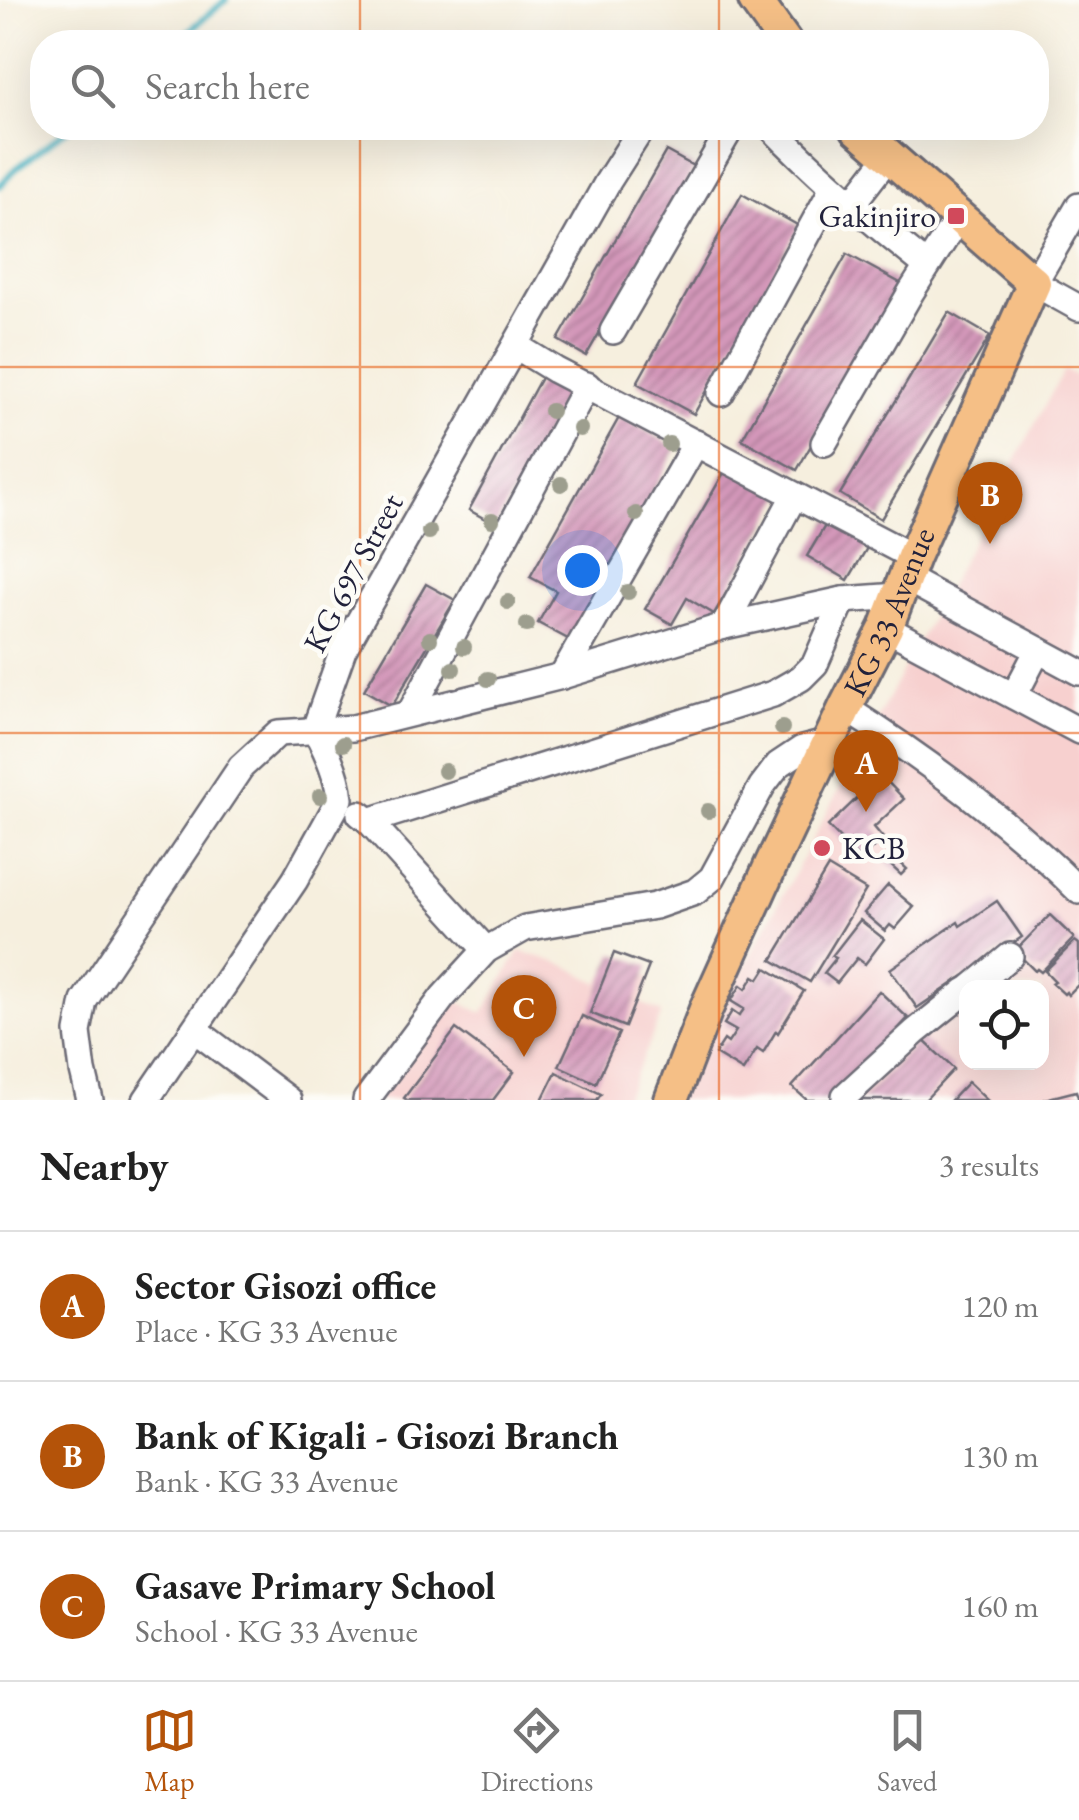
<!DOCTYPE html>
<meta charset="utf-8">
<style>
body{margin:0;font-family:"EB Garamond",serif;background:#f2f2f2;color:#222}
.controls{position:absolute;right:30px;bottom:30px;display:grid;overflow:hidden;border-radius:20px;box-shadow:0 10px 40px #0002}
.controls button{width:90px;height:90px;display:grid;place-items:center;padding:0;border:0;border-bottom:2px solid #e0e0e0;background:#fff;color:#222;font:50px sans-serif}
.you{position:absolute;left:582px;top:570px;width:35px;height:35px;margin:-25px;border:8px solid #fff;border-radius:50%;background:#1a73e8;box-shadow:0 0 0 15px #1a73e833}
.badge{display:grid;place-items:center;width:65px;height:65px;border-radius:50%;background:#b45309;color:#fff;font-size:32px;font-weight:700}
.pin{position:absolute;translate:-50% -82px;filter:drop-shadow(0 2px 5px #0008)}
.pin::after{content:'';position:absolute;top:52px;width:35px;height:30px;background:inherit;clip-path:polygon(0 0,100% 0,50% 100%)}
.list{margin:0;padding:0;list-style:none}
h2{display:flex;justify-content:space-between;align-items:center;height:130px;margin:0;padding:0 40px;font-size:42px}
h2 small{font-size:32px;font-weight:400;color:#767676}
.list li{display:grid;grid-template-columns:65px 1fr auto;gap:30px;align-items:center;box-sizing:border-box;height:150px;padding:0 40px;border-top:2px solid #e0e0e0}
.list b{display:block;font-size:38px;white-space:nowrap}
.list p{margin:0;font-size:32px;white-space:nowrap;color:#767676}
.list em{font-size:32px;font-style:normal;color:#767676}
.icon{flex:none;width:55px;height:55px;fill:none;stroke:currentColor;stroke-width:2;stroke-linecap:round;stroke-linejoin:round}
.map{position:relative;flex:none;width:1079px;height:1100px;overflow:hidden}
.search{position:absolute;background:#fff;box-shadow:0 10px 40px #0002;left:30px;right:30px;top:30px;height:110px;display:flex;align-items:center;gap:25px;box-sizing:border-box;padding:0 35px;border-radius:40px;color:#767676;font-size:38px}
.sheet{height:580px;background:#fff}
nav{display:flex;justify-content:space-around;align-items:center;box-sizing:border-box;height:140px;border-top:2px solid #e0e0e0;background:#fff;font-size:28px;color:#767676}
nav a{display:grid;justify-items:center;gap:5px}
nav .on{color:#b45309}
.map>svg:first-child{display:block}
.built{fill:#f7d0cf;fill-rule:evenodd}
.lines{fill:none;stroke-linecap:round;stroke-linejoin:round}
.stream{stroke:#45b2c2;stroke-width:6}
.building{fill:url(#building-hatch)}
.minor-casing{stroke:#6c6a74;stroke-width:30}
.major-casing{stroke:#6c6a74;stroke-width:38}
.minor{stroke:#fff;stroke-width:25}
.major{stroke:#f5bf86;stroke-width:32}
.tree{fill:#9d9e8e}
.grid{fill:none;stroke:#e8590c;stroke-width:2.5;stroke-opacity:0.55}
.poi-dot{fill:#d1495b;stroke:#fdfcf7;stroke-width:4}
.labels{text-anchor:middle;stroke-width:9;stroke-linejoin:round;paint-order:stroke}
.poi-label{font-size:32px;fill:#22223b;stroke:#fdfcf7;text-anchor:end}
.street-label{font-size:32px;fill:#22223b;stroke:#fdfcf7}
</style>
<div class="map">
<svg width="1079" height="1100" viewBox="0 0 1079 1100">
<defs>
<pattern id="building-hatch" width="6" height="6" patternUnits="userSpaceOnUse" patternTransform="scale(2.5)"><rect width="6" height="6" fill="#d498ba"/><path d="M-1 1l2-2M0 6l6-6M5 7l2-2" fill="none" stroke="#ac7c98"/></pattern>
</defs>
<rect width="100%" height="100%" fill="#fdfcf7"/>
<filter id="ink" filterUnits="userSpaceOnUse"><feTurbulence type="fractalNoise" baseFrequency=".01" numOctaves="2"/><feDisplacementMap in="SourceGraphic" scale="20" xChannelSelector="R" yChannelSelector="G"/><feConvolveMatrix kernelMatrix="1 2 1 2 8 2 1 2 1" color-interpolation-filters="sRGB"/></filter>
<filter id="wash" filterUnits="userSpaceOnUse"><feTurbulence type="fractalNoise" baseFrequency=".0048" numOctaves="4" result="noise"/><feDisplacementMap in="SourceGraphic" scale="40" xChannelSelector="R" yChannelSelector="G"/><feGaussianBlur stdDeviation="2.25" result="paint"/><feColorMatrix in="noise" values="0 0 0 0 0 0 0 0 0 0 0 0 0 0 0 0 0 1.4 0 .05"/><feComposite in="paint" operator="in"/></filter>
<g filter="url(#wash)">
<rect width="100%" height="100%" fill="#f6efde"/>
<g class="built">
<path d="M 1064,370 L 1079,377 L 1079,1100 L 673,1100 ZM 966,988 L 1042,988 L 1042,1062 L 966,1062 Z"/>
<path d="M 520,951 L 565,965 L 599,983 L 617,957 L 650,979 L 641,1003 L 662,1013 L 624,1100 L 374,1100 L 446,996 L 483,1013 Z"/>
</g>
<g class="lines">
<g class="stream">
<path d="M 176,42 L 226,0"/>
<path d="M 0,186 L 12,172 L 69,128"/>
</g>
</g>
<g id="blocks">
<g class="building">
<path d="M 666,151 L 695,167 L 586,356 L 558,340 Z"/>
<path d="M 742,194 L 799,226 L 694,414 L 637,383 Z"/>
<path d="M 847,254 L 902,284 L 797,470 L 742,439 Z"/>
<path d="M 949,312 L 990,336 L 881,519 L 840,494 Z"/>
<path d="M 543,374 L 570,389 L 496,525 L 469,510 Z"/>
<path d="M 620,416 L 677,448 L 570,640 L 538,623 L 556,591 L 530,577 Z"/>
<path d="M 729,464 L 783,495 L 714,614 L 687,598 L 672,624 L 645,609 Z"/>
<path d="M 829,519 L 870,543 L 848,580 L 807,556 Z"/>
<path d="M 426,584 L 455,600 L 392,706 L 364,690 Z"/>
<path d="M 881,775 L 904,799 L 874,827 L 883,838 L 860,860 L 828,826 Z"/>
<path d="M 892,855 L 907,869 L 901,875 L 886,861 Z"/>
<path d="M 828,867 L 866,890 L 810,982 L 772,960 Z"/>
<path d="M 888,885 L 914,907 L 895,929 L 890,925 L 885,931 L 864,913 Z"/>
<path d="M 997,901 L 1022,937 L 991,958 L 968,982 L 964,976 L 917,1008 L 890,969 L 958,922 L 960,926 Z"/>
<path d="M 1050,915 L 1074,938 L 1041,972 L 1037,969 L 1035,971 L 1019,955 L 1017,949 Z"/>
<path d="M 860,920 L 884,939 L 865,964 L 857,958 L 837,983 L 824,973 L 836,958 L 832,956 Z"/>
<path d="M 1075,941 L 1079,944 L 1079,984 L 1068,995 L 1066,992 L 1064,994 L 1052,983 L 1055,981 L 1045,971 Z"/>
<path d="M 614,953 L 649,966 L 625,1027 L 590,1013 Z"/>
<path d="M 766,968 L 804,991 L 778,1033 L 776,1031 L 763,1053 L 757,1049 L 743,1071 L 715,1054 L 724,1040 L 728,1043 L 736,1031 L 724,1024 L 732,1011 L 739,1016 L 744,1009 L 731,1001 L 741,985 L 746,989 L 754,976 L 759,979 Z"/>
<path d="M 879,991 L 908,1018 L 833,1100 L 807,1100 L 792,1087 Z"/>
<path d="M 582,1016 L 619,1033 L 596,1083 L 559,1066 Z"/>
<path d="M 456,1029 L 514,1072 L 493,1100 L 407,1100 L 404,1098 Z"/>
<path d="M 921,1038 L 954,1069 L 925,1100 L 862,1100 Z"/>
<path d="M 556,1072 L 601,1094 L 597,1100 L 542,1100 Z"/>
<path d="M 968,1082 L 987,1100 L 951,1100 Z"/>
<path d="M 1076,1091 L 1079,1100 L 1046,1100 L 1045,1099 Z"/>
</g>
</g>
</g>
<g filter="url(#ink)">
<use href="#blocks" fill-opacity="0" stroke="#6c6a74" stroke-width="2.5"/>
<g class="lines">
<defs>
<g id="minor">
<path d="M 772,128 C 820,178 872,222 927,266"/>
<path d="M 851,205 L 888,157"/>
<path d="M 1079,206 L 1034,283 L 1079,308"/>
<path d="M 613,331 L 731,128"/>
<path d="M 516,346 L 555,370 L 913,557"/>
<path d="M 721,393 L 833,188"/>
<path d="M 824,443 L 911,292 L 958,218"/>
<path d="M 907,579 L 1079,672"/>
<path d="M 724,626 L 794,496"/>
<path d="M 886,628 L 1079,731"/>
<path d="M 562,676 L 696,443"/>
<path d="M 1014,696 L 1038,650"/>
<path d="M 845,708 C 928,761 1009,821 1079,891"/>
<path d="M 410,713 L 587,385"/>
<path d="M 360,814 L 369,821 L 486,950"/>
<path d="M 369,821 L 773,694 L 801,678 L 815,664 L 843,600"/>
<path d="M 971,988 L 1010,956"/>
<path d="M 195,1030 L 288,1100"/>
<path d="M 90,1100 L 83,1071 L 78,1032 L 84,1001 L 241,767 L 278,733 L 353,728 L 562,676 L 724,626 L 843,600 L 898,596"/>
<path d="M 146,1100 L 295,880 L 340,799 C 338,775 327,751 315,729 L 343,650 L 607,183 L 642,128"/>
<path d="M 366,1100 L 443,997 L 486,950 L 525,928 L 655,906 L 695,892 L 712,878 L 762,786 L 778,765 L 802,749 L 829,742"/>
<path d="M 845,1100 L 845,1096 L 915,1032 L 966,991"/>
</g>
<g id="major">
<path d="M 755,0 L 785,42"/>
<path id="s1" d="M 671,1100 L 706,1009 L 771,865 L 845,708 L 886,628 L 913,557 L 1034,283 L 857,128"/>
</g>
</defs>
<use href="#minor" class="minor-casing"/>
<use href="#major" class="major-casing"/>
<use href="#minor" class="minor"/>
<use href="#major" class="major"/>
</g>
<g class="tree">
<circle cx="551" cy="411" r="8"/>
<circle cx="580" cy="429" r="8"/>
<circle cx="669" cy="444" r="8"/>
<circle cx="561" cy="484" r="8"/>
<circle cx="636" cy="514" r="8"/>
<circle cx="492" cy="520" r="8"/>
<circle cx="429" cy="532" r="8"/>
<circle cx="628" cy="592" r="8"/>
<circle cx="508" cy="602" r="8"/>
<circle cx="527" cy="625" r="8"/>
<circle cx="430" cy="639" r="8"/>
<circle cx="464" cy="647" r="8"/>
<circle cx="453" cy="669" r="8"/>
<circle cx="488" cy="679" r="8"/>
<circle cx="782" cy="728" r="8"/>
<circle cx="343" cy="744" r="8"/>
<circle cx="445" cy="771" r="8"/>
<circle cx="320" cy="796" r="8"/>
<circle cx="708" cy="811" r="8"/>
</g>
</g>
<path class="grid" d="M 360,0 L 360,42M 719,0 L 719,42M 360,128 L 360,1100M 719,128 L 719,1100M 0,367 L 1079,367M 0,733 L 1079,733"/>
<g class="poi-dot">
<rect x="946" y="206" width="20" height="20" rx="5"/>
<circle cx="822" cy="848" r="10"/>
</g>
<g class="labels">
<g class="poi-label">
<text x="936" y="227">Gakinjiro</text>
<text x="842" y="859" text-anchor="start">KCB</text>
</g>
<g class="street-label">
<text transform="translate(353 573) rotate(-62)" y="11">KG 697 Street</text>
<text dy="11" stroke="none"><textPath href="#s1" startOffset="535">KG 33 Avenue</textPath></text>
</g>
</g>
</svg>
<div class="controls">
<button><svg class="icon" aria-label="locate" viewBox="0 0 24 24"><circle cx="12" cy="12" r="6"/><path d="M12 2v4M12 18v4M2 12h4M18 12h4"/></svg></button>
</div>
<div class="you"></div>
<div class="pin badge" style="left:866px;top:812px">A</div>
<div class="pin badge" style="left:990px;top:544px">B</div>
<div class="pin badge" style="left:524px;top:1057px">C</div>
<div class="search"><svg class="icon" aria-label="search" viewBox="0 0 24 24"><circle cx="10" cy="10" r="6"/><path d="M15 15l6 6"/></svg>Search here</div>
</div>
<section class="sheet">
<h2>Nearby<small>3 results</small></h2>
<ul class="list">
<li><span class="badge">A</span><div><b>Sector Gisozi office</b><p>Place · KG 33 Avenue</p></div><em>120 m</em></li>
<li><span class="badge">B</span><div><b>Bank of Kigali - Gisozi Branch</b><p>Bank · KG 33 Avenue</p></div><em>130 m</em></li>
<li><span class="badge">C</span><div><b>Gasave Primary School</b><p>School · KG 33 Avenue</p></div><em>160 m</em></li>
</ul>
</section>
<nav>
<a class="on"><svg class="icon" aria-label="map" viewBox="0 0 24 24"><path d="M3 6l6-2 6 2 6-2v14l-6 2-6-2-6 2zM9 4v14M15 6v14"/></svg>Map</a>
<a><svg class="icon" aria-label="directions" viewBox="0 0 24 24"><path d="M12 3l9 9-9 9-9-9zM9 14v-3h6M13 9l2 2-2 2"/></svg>Directions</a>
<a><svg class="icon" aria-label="saved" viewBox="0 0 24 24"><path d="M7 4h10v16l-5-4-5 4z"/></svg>Saved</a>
</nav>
